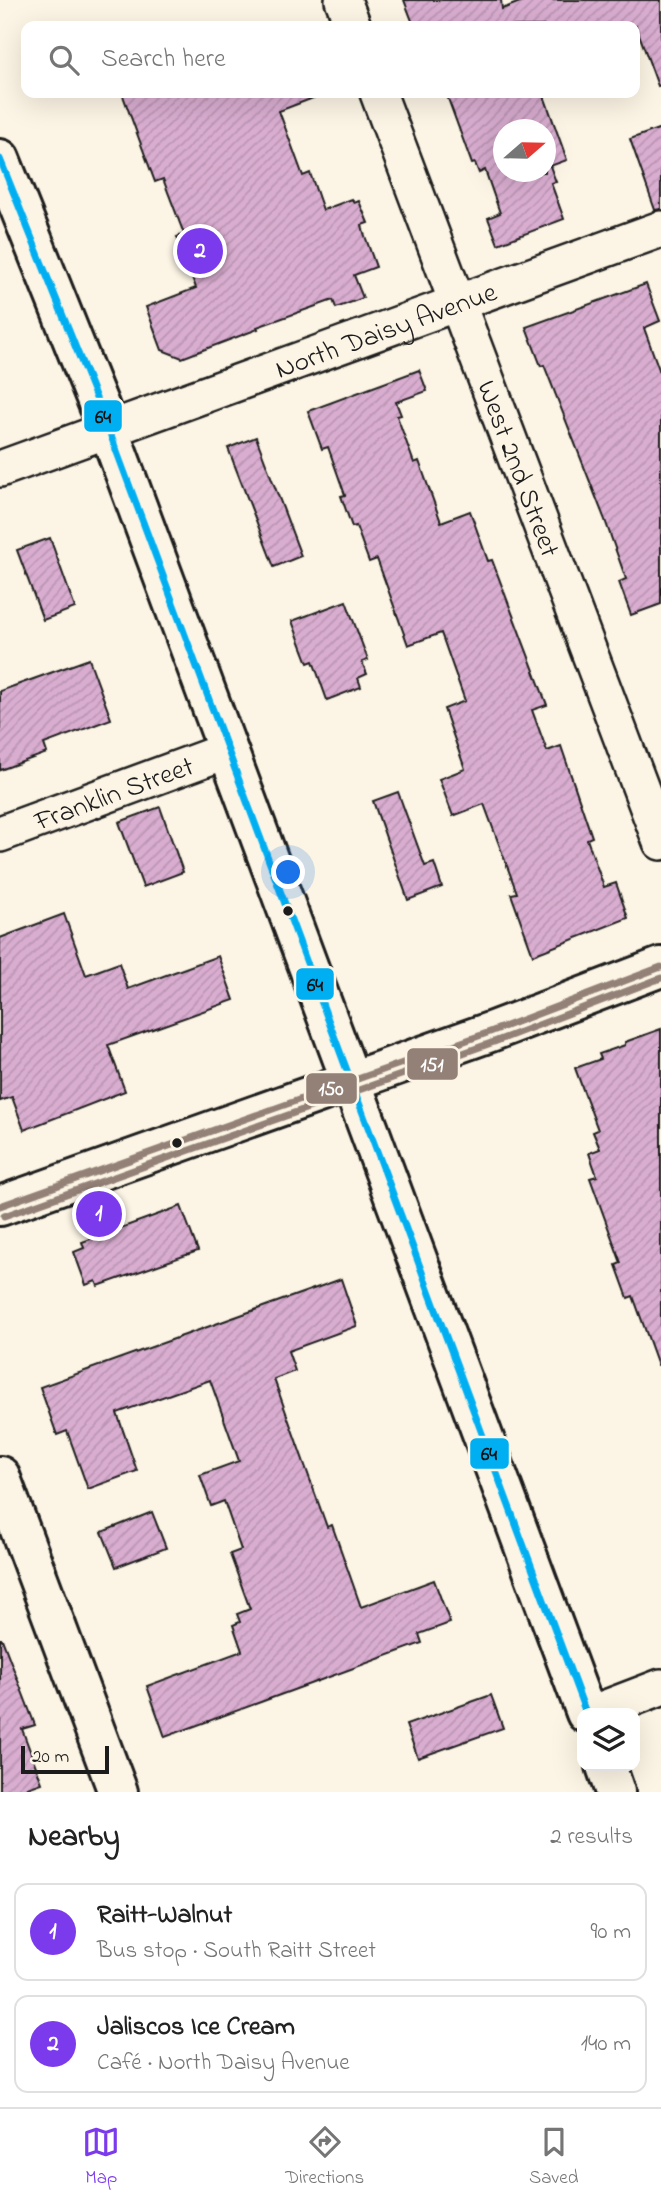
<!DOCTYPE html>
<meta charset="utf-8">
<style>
body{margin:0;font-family:"Indie Flower",sans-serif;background:#f6f6f6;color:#222}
.controls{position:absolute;right:21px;bottom:21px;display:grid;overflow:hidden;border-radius:14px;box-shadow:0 7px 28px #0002}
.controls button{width:63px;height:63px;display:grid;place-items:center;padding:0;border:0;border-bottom:2px solid #e0e0e0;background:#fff;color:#222;font:35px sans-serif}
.compass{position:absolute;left:493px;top:119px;width:63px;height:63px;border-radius:50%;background:#fff;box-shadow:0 7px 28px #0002;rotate:70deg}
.scale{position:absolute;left:21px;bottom:18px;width:88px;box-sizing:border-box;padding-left:7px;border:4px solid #1c1c1c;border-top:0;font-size:19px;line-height:24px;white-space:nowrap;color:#1c1c1c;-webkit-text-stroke:5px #fcf5e5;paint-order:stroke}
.you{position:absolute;left:289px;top:873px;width:24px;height:24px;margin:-18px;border:5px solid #fff;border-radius:50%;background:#1a73e8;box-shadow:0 0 0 10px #1a73e833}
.badge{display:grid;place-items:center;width:46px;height:46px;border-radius:50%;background:#7c3aed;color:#fff;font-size:23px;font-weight:700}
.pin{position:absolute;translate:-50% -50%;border:4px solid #fff;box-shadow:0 2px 7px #0006}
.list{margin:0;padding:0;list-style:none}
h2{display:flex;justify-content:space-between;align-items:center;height:91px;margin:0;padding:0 28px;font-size:30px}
h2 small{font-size:23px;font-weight:400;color:#767676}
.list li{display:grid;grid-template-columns:46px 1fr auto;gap:21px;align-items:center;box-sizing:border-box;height:98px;margin:0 14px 14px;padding:0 14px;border:2px solid #e0e0e0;border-radius:14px}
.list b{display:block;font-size:26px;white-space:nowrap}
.list p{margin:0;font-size:23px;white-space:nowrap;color:#767676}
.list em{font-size:23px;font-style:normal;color:#767676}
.icon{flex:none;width:38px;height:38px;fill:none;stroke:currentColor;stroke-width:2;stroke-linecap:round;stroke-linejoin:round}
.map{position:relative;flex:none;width:661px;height:1792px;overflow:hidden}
.search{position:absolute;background:#fff;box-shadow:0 7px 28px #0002;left:21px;right:21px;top:21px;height:77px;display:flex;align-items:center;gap:18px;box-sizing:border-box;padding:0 24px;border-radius:14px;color:#767676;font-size:26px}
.sheet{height:315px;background:#fff}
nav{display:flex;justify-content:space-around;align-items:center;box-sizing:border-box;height:98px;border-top:2px solid #e0e0e0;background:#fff;font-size:19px;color:#767676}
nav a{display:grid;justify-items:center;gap:4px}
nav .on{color:#7c3aed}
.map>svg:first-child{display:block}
.building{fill:url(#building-hatch);stroke:#1c1c1c;stroke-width:2;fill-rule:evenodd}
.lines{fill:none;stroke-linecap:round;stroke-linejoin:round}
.minor-casing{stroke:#1c1c1c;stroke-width:40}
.tertiary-casing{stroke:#1c1c1c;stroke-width:44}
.secondary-casing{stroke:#1c1c1c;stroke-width:44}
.minor{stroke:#fcf5e5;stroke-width:35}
.tertiary{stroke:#fcf5e5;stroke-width:38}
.secondary{stroke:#fcf5e5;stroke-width:38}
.bus-1-casing{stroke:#fcf5e5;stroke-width:12}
.bus-2-casing{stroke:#fcf5e5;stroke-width:12}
.bus-3-casing{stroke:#fcf5e5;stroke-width:12}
.bus-1{stroke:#00aff2;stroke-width:7}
.bus-2{stroke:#938177;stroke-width:7}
.bus-3{stroke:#938177;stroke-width:7}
.bus-dot{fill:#1c1c1c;stroke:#fcf5e5;stroke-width:2.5}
.labels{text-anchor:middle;stroke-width:7;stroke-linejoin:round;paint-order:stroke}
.street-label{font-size:28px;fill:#1c1c1c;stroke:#fcf5e5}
.line-badge{stroke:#fcf5e5;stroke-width:2.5}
.badge-label{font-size:19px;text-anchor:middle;font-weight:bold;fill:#fff}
.pale-badge-label{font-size:19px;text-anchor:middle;font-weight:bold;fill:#111}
</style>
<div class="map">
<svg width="661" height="1792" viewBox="0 0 661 1792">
<defs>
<pattern id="building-hatch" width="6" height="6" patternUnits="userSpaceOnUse" patternTransform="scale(1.75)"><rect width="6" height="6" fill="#d9add0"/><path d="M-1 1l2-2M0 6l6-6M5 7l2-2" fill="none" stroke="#ba94b2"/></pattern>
</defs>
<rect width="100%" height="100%" fill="#fcf5e5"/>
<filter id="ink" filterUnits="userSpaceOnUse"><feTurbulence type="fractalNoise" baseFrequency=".0143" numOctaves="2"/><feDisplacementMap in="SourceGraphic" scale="14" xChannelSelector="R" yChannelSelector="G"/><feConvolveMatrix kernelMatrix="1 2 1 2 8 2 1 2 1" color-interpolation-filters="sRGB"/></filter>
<g filter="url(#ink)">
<g class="building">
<path d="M 404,0 L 501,0 L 502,9 L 525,0 L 661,0 L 661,85 L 658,86 L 636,26 L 414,26 Z"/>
<path d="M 122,93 L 321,93 L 321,95 L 279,111 L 303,176 L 310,173 L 323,210 L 352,199 L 354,203 L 359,201 L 368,223 L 362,225 L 364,233 L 376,267 L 354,275 L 363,298 L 336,308 L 333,300 L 257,327 L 258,329 L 182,358 L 162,350 L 146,307 L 196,288 L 177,237 L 184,234 L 163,179 L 155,182 Z"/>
<path d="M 446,93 L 543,93 L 567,160 L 550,166 L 556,182 L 551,183 L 564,219 L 498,244 L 488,218 L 500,213 L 485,170 L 479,173 L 475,163 L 472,164 ZM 503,130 L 545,130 L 545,172 L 503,172 Z"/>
<path d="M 661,128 L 661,209 L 655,210 L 630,139 Z"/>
<path d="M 646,284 L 660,321 L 644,328 L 661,375 L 661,604 L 631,615 L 619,582 L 626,579 L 605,520 L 544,365 L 541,366 L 526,327 Z"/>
<path d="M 419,370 L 427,391 L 396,402 L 401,415 L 397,416 L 414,463 L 419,461 L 441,522 L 470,511 L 488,561 L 492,560 L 547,705 L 532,710 L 547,751 L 561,746 L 592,837 L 587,839 L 604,887 L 616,883 L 628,918 L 533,955 L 511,894 L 517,893 L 484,804 L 453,816 L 439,779 L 465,769 L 444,709 L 465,701 L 441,633 L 408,645 L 377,559 L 369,562 L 356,526 L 352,527 L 341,496 L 345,495 L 328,447 L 322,449 L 308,411 Z"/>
<path d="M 256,437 L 301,556 L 274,567 L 228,448 Z"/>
<path d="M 50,538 L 75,608 L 43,620 L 17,550 Z"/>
<path d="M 346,601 L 368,660 L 362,662 L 367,674 L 358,678 L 361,687 L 327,700 L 313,661 L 308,663 L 292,621 Z"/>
<path d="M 89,659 L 111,719 L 44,744 L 47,753 L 0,770 L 0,691 Z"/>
<path d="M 398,792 L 425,866 L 434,863 L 442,887 L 408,900 L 373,801 Z"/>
<path d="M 160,807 L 183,872 L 143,887 L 119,822 Z"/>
<path d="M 64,914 L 86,975 L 119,963 L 128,989 L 218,956 L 234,1000 L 108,1045 L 125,1091 L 24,1130 L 12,1097 L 0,1101 L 0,938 Z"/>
<path d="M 661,1029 L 661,1365 L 658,1365 L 633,1296 L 628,1298 L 616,1265 L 621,1263 L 590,1178 L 597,1176 L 589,1153 L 600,1149 L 593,1132 L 598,1130 L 575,1068 L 601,1059 L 599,1054 L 625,1045 L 625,1042 Z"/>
<path d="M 181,1206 L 198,1251 L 98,1286 L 96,1281 L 86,1285 L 74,1252 L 84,1248 L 82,1242 Z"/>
<path d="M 341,1279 L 357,1326 L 288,1351 L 295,1371 L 274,1379 L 327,1527 L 332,1525 L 361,1607 L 434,1580 L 450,1623 L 419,1634 L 422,1643 L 165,1737 L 147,1686 L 242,1651 L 233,1625 L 240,1622 L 237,1614 L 250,1609 L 230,1554 L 241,1550 L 224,1501 L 211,1506 L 200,1475 L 239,1461 L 210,1380 L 117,1413 L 137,1471 L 88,1489 L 67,1431 L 57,1435 L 40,1387 Z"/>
<path d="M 152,1512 L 166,1548 L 116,1567 L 102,1532 Z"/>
<path d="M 0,1639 L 2,1639 L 35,1725 L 22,1729 L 42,1783 L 16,1792 L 0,1792 Z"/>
<path d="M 491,1695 L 503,1728 L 418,1758 L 406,1725 Z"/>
</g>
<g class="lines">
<defs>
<g id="minor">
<path d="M 343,0 L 353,26"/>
<path id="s1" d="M 378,93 L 661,842"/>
<path id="s2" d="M 0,469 L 661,229"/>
<path id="s3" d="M 0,834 L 228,750"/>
<path d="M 593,1713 L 661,1687"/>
</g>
<g id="tertiary">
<path d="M 0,1206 L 490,1032 L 661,967"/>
<path d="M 0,1476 L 118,1792"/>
</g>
<g id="secondary">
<path d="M 0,159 L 108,428 L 586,1713"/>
<path d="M 606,1766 L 615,1792"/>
</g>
</defs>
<use href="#minor" class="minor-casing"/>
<use href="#tertiary" class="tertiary-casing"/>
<use href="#secondary" class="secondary-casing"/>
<use href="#minor" class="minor"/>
<use href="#tertiary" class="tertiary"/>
<use href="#secondary" class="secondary"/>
<defs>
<path id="bus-1" d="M 0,159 L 108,428 L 586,1713"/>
<path id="bus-2" d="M 0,1206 L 490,1032 L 661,967"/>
<path id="bus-3" d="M 4,1216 L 494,1042 L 661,978"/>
</defs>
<use href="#bus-1" class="bus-1-casing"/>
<use href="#bus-2" class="bus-2-casing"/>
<use href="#bus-3" class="bus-3-casing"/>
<use href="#bus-1" class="bus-1"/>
<use href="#bus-2" class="bus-2"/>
<use href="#bus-3" class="bus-3"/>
</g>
</g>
<g class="bus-dot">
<circle cx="288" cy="911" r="6"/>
<circle cx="177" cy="1143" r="6"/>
</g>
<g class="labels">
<g class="street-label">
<text dy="10" stroke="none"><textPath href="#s2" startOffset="410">North Daisy Avenue</textPath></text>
<text dy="10" stroke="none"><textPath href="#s1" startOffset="401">West 2nd Street</textPath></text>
<text dy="10" stroke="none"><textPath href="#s3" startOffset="121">Franklin Street</textPath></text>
</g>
</g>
<g class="line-badge">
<rect x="83" y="399" width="40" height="34" rx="7" fill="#00aff2"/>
<rect x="295" y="967" width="40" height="34" rx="7" fill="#00aff2"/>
<rect x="406" y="1047" width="53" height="34" rx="7" fill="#938177"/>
<rect x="305" y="1072" width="53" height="33" rx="7" fill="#938177"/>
<rect x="469" y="1437" width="41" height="33" rx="7" fill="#00aff2"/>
</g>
<g class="badge-label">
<text x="432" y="1071">151</text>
<text x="331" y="1095">150</text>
</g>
<g class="pale-badge-label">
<text x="103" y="423">64</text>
<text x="315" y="991">64</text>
<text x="489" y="1460">64</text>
</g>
</svg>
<div class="controls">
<button><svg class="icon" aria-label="layers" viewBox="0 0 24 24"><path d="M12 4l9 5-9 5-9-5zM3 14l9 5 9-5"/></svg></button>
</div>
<svg class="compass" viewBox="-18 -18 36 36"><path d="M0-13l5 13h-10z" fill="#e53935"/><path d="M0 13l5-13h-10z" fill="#767676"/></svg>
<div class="scale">20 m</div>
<div class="you"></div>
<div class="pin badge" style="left:99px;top:1214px">1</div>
<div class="pin badge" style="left:200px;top:251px">2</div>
<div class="search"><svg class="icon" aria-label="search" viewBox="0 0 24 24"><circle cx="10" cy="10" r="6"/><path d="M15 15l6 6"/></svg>Search here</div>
</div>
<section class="sheet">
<h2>Nearby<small>2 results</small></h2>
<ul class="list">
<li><span class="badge">1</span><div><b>Raitt-Walnut</b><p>Bus stop · South Raitt Street</p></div><em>90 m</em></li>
<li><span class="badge">2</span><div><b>Jaliscos Ice Cream</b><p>Café · North Daisy Avenue</p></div><em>140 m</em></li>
</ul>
</section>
<nav>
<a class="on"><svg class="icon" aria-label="map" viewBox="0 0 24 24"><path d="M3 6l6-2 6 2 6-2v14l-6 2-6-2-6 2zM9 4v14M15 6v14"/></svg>Map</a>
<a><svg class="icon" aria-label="directions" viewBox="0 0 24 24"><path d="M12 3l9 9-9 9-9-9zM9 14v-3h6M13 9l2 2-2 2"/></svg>Directions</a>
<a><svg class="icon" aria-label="saved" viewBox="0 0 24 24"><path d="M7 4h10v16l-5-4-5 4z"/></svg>Saved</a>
</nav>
